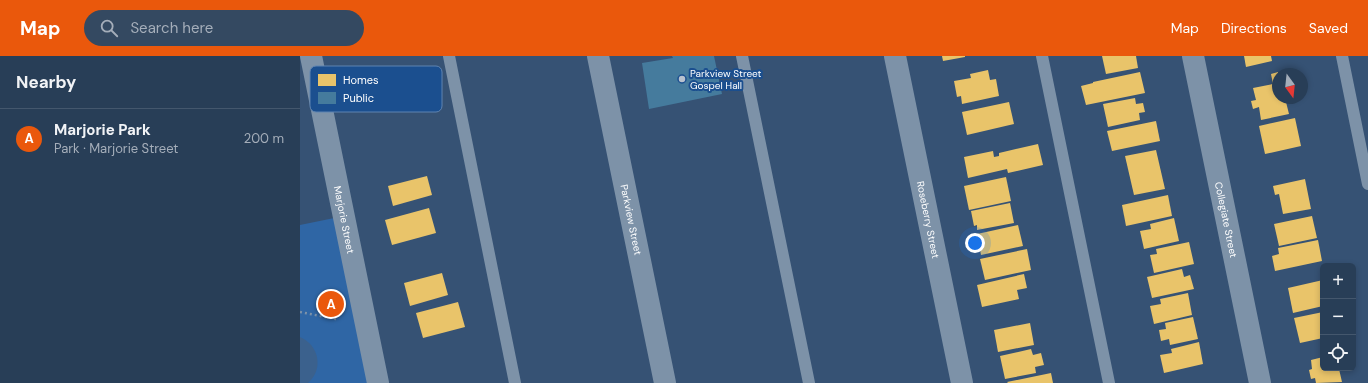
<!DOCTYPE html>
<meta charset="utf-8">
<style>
body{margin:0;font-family:"DM Sans",sans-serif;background:#344961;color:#f1f3f6}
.controls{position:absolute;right:12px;bottom:12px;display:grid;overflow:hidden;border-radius:6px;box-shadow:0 2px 6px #0003}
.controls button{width:36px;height:36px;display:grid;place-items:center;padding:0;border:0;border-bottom:1px solid #44576d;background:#283e57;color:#f1f3f6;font:20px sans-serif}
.compass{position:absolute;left:972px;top:12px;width:36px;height:36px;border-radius:50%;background:#283e57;box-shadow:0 2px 6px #0003;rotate:165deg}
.you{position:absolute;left:675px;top:187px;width:14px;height:14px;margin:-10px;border:3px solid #fff;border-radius:50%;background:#1a73e8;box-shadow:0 0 0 6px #1a73e833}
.badge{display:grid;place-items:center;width:26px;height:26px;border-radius:50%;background:#ea580c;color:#fff;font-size:13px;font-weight:700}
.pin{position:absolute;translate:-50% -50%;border:2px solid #fff;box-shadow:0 1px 4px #0006}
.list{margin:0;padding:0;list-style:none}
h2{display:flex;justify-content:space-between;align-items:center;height:52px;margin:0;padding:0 16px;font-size:17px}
h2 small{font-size:13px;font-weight:400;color:#a5aeba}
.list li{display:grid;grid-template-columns:26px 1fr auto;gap:12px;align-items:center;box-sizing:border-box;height:60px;padding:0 16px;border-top:1px solid #44576d}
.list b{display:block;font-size:15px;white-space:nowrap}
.list p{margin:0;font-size:13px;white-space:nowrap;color:#a5aeba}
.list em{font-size:13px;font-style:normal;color:#a5aeba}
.icon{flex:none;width:22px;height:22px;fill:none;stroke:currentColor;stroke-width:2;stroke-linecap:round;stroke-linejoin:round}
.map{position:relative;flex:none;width:1068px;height:327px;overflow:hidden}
header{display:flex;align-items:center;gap:24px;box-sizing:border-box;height:56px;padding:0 20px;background:#ea580c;color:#fff}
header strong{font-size:19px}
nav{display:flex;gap:22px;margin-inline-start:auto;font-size:14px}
.search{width:280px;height:36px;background:#344961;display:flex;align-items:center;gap:10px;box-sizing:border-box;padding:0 14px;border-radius:22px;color:#a5aeba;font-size:15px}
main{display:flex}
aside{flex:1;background:#283e57}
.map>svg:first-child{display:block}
.green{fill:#2f66a5}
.water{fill:#3b618d}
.homes{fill:#e9c46a}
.public{fill:#457b9d}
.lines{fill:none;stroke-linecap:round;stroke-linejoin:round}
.path{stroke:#7d92a8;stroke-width:2.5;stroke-dasharray:2 3;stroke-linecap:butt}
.service{stroke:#7d92a8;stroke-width:12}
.minor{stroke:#7d92a8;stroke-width:22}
.poi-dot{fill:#b9c2ce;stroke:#1b4f8f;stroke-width:1.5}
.labels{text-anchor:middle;stroke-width:4;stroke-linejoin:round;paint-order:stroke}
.poi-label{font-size:10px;fill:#fff;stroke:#1b4f8f;text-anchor:start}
.street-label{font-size:10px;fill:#fff;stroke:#1b4f8f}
.key{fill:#1b4f8f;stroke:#5f84b1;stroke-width:1}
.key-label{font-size:11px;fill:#fff}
</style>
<header>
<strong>Map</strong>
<div class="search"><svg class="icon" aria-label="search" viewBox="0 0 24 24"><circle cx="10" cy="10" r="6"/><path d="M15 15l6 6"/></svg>Search here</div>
<nav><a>Map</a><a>Directions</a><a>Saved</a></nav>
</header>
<main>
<aside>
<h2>Nearby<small></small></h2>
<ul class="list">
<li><span class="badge">A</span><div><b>Marjorie Park</b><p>Park · Marjorie Street</p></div><em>200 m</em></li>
</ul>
</aside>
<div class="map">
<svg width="1068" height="327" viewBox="0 0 1068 327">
<rect width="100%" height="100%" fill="#365274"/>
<path class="green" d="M 44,160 L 78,327 L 0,327 L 0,169 Z"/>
<path class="water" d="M 0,281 C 19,289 24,313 8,327 L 0,327 Z"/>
<g class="homes">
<path d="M 642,0 L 665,0 L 665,1 L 643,5 Z"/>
<path d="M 802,0 L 836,0 L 838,12 L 806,18 Z"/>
<path d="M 944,0 L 971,0 L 972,5 L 946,11 Z"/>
<path d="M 688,14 L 690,24 L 696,23 L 699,40 L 662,48 L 661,40 L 657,41 L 654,25 L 671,22 L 670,18 Z"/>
<path d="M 840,16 L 845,37 L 786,49 L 781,30 L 793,27 L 793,26 Z"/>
<path d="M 978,16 L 978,42 L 985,42 L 989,58 L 961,64 L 959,51 L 953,53 L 951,45 L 956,44 L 953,32 L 973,28 L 971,18 Z"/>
<path d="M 835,42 L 836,48 L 843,47 L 845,56 L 839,57 L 840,64 L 808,71 L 803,48 Z"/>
<path d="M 709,46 L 714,68 L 667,79 L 662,56 Z"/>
<path d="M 995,62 L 1001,90 L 965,98 L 959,70 Z"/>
<path d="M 856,65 L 860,85 L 812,95 L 807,75 Z"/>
<path d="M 738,88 L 743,109 L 708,117 L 707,113 L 668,122 L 664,101 L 693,95 L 694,101 L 699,100 L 699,97 Z"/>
<path d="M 856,94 L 865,133 L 834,139 L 825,100 Z"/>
<path d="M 127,120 L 132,139 L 93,150 L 88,130 Z"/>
<path d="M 706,121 L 711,145 L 669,154 L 664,130 Z"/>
<path d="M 1005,123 L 1011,153 L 983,158 L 979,138 L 975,139 L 973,130 Z"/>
<path d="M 868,139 L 872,160 L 826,170 L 822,149 Z"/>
<path d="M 710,147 L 714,167 L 677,174 L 677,169 L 674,170 L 671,155 Z"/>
<path d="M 129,152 L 136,177 L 92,189 L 85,164 Z"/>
<path d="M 1012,160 L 1017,182 L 979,190 L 974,168 Z"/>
<path d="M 874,162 L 879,185 L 844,193 L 840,175 L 851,173 L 850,168 Z"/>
<path d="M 718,169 L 723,190 L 681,199 L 677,178 Z"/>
<path d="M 1018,184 L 1022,205 L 975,215 L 972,200 L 979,198 L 978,192 Z"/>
<path d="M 889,186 L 894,208 L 854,217 L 850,199 L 857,198 L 856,193 Z"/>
<path d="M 727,193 L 731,214 L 685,224 L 680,203 Z"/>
<path d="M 882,213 L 884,221 L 890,219 L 894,233 L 852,242 L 847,221 Z"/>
<path d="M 142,217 L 148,239 L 110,250 L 104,227 Z"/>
<path d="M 724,218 L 727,232 L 717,234 L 719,243 L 682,251 L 677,229 Z"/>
<path d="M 1023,224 L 1023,250 L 993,257 L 988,232 Z"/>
<path d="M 888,237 L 892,259 L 854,268 L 850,250 L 861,248 L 860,243 Z"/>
<path d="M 158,246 L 165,271 L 123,282 L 116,257 Z"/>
<path d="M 1023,256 L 1023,282 L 1000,287 L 994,262 Z"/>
<path d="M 893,261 L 898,283 L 870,289 L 869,283 L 861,285 L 859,274 L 866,273 L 865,267 Z"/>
<path d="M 730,267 L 734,289 L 698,296 L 694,274 Z"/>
<path d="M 899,286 L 903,308 L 864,317 L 860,299 L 872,297 L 871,293 Z"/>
<path d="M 731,293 L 733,299 L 741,297 L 744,309 L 735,311 L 736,317 L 705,323 L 700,300 Z"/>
<path d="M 1023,301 L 1023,312 L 1042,312 L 1039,313 L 1042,326 L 1016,327 L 1015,322 L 1011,323 L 1009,314 L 1012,313 L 1011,304 Z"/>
<path d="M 751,317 L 753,327 L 708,327 L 707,326 Z"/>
</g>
<path class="public" d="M 372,0 L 414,0 L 422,38 L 349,53 L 342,7 L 373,2 Z"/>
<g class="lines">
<path class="path" d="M 0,256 L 36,263"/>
<g class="service">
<path d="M 149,0 L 215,327"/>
<path d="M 442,0 L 509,327"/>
<path d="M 742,0 L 809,327"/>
<path d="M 1042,0 L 1068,128"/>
</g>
<g class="minor">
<path id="s1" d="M 11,0 L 78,327"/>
<path id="s2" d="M 298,0 L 365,327"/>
<path id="s3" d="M 595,0 L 662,327"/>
<path id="s4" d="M 893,0 L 960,327"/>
</g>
</g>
<circle class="poi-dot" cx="382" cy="23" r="4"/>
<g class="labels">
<g class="poi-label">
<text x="390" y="21">Parkview Street<tspan x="390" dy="12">Gospel Hall</tspan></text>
</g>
<g class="street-label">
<text dy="4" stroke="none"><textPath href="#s1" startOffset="167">Marjorie Street</textPath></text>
<text dy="4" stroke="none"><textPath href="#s2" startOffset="167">Parkview Street</textPath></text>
<text dy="4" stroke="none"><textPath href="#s3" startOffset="167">Roseberry Street</textPath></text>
<text dy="4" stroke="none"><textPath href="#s4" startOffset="167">Collegiate Street</textPath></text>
</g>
</g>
<rect x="10" y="10" width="132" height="46" rx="6" class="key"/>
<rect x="18" y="18" width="18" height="12" fill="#e9c46a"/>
<rect x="18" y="36" width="18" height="12" fill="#457b9d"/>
<g class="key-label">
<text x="43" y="28">Homes</text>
<text x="43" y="46">Public</text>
</g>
</svg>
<div class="controls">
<button>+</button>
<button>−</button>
<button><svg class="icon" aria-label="locate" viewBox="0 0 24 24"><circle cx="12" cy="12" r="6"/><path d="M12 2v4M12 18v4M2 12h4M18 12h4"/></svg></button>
</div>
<svg class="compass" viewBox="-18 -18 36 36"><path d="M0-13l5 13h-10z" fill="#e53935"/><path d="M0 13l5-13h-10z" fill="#a5aeba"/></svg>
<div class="you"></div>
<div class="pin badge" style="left:31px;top:248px">A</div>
</div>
</main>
